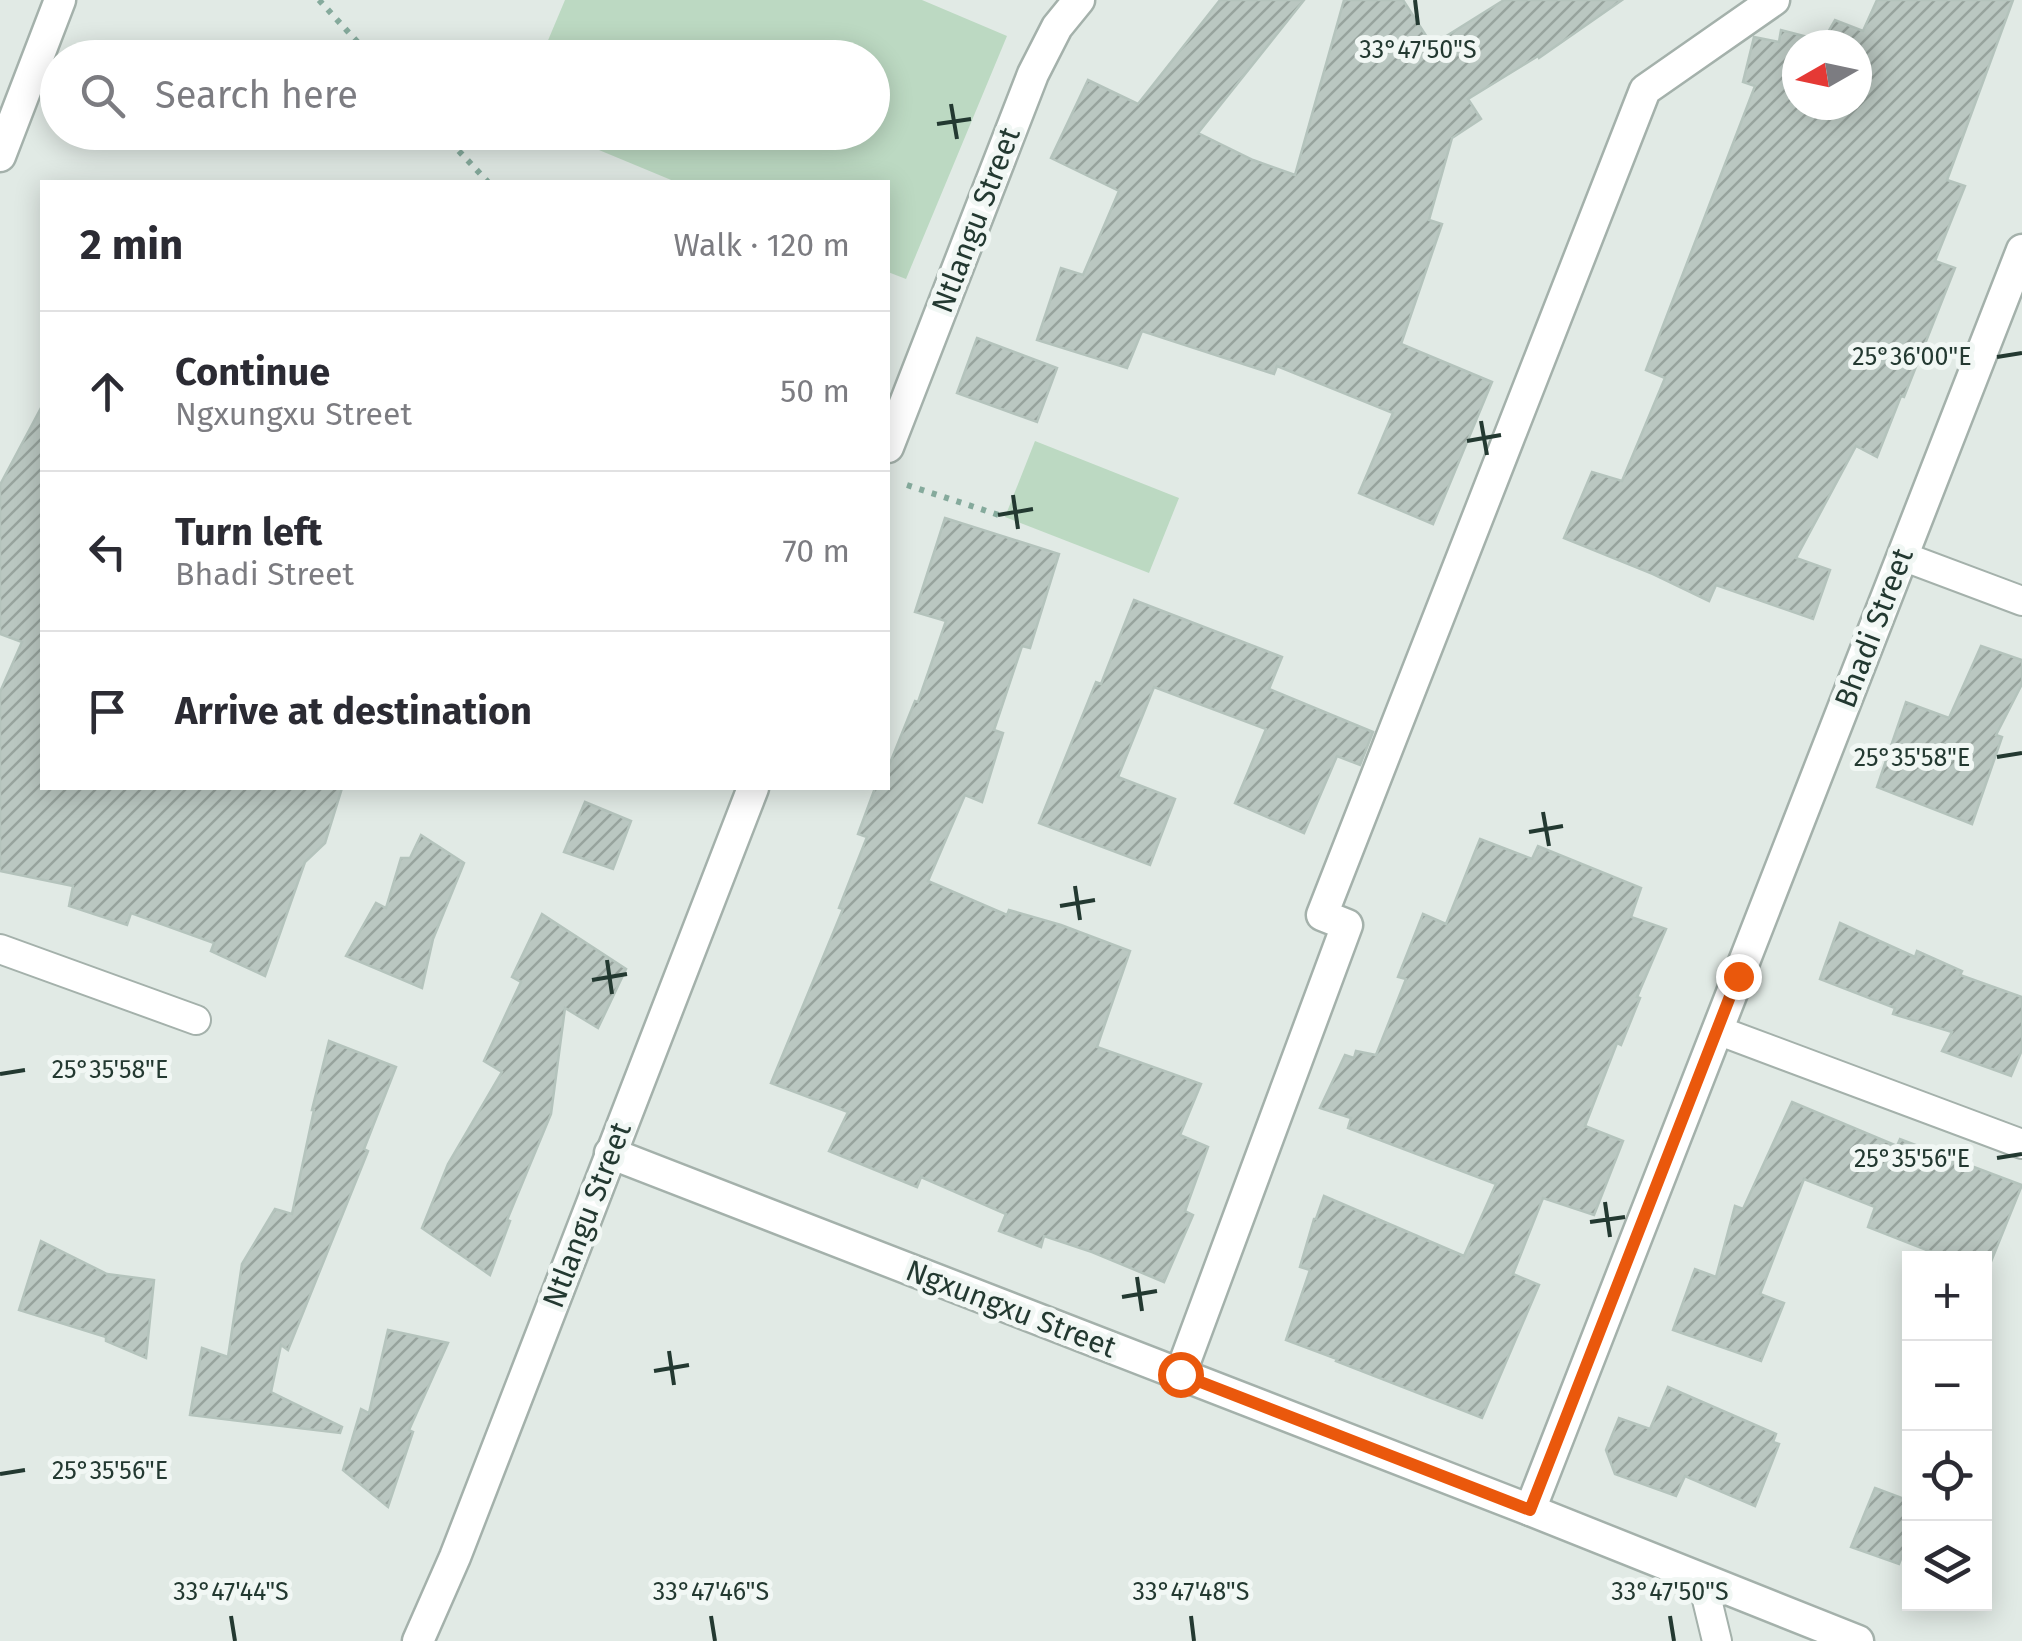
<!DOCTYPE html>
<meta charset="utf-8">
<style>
body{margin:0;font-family:"Fira Sans",sans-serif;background:#f7f7f7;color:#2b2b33}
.controls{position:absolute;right:30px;bottom:30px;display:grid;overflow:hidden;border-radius:0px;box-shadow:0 5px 25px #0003}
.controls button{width:90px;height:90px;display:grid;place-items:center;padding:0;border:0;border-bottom:2px solid #e1e1e2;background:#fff;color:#2b2b33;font:50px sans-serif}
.compass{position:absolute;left:1782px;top:30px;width:90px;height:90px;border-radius:50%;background:#fff;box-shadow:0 5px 25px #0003;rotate:261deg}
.stop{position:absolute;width:30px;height:30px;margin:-22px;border:8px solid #ea580c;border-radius:50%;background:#fff}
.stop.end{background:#ea580c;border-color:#fff;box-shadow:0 2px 10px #0008}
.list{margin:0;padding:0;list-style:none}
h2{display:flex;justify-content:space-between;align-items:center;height:130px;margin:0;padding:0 40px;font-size:42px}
h2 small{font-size:32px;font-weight:400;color:#7c7c81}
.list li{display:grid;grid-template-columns:65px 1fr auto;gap:30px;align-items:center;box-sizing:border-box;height:160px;padding:0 40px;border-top:2px solid #e1e1e2}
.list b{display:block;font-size:38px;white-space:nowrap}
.list p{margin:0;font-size:32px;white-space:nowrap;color:#7c7c81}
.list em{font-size:32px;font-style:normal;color:#7c7c81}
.icon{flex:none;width:55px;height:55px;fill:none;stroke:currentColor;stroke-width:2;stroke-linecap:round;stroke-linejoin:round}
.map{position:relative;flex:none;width:2022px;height:1641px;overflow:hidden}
.search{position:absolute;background:#fff;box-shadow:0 5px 25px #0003;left:40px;top:40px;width:850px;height:110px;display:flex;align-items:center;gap:25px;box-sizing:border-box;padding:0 35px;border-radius:55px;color:#7c7c81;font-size:38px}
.panel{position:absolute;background:#fff;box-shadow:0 5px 25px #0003;left:40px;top:180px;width:850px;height:610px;border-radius:0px}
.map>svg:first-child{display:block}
.green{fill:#bcd9c2}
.building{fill:url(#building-hatch);stroke:#b4c3bc;stroke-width:2.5;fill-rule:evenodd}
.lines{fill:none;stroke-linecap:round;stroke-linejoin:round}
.service-casing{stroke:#a4b1ab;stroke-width:32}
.minor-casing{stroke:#a4b1ab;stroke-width:35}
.path{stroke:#85aa9c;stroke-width:6;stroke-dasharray:5 8;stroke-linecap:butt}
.service{stroke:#fff;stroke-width:28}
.minor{stroke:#fff;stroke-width:30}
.route{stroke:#ea580c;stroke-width:12}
.ticks{fill:none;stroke:#233931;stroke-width:4}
.labels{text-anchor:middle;stroke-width:10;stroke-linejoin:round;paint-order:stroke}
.street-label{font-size:30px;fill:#233931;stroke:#f1f7f4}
.ticks-label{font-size:25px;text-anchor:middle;fill:#233931;stroke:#f1f7f4;stroke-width:10;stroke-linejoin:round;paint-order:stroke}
</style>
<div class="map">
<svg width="2022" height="1641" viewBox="0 0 2022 1641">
<defs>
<pattern id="building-hatch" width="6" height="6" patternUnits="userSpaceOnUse" patternTransform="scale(2.5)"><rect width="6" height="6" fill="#bac7c1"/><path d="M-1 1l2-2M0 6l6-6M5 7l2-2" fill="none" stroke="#97a39d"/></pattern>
</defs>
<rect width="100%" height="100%" fill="#e1eae5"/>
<g class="green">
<path d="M 565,0 L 922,0 L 1007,36 L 906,279 L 888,272 L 888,182 L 676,182 L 558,133 L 872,132 L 872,58 L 541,57 Z"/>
<path d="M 1035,441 L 1179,498 L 1149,573 L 1005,517 Z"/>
</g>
<g class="building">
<path d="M 1220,0 L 1304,0 L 1198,133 L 1253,160 L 1295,175 L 1344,0 L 1403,0 L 1432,45 L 1504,0 L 1622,0 L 1539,58 L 1538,56 L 1468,99 L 1481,119 L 1452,138 L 1429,220 L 1442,224 L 1401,344 L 1492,382 L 1433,524 L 1359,493 L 1393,413 L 1277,366 L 1274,374 L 1142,331 L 1127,368 L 1037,340 L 1061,268 L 1083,275 L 1119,191 L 1051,158 L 1088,80 L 1138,104 Z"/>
<path d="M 1877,0 L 2013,0 L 1947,180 L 1965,186 L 1935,261 L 1955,268 L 1904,397 L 1901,396 L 1877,457 L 1856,446 L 1796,558 L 1830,570 L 1813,619 L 1716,585 L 1709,601 L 1653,574 L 1564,538 L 1592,472 L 1622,481 L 1665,378 L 1646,370 L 1755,86 L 1743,82 L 1754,37 L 1779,42 L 1781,30 L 1823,41 L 1835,20 L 1863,31 ZM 1797,45 L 1857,45 L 1857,105 L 1797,105 Z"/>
<path d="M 977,338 L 1057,368 L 1037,422 L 957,393 Z"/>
<path d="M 42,406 L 42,788 L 342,788 L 325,843 L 305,862 L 265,976 L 211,951 L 214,943 L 131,913 L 127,925 L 69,906 L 73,886 L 0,871 L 0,692 L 22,642 L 0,634 L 0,485 Z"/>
<path d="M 945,518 L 1059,554 L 1030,648 L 1022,646 L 994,730 L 1003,733 L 982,802 L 965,795 L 928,881 L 1007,915 L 1009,910 L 1061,925 L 1130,951 L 1097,1047 L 1201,1084 L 1180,1135 L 1208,1147 L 1185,1211 L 1193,1215 L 1164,1282 L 1092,1252 L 1044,1236 L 1041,1247 L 999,1231 L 1006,1214 L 921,1177 L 917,1187 L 829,1151 L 848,1112 L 771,1083 L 843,909 L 839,908 L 867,837 L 858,834 L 875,788 L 888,788 L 888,768 L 915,701 L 918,702 L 946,621 L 915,612 Z"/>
<path d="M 1134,600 L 1282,657 L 1269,689 L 1373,732 L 1360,765 L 1337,756 L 1304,833 L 1235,803 L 1266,729 L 1154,687 L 1118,777 L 1175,799 L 1150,865 L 1039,823 L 1096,682 L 1101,684 Z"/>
<path d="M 1981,646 L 2022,660 L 2022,684 L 1996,735 L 2002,737 L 1972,824 L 1877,787 L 1906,702 L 1949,718 Z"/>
<path d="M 585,802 L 631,821 L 613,869 L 564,852 Z"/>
<path d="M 421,835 L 464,863 L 433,939 L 422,988 L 346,956 L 376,903 L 386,908 L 401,858 L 410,858 Z"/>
<path d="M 1480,839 L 1532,859 L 1538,846 L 1641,888 L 1631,917 L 1666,929 L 1637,997 L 1640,998 L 1621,1045 L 1617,1043 L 1585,1126 L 1623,1141 L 1594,1215 L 1543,1198 L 1513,1274 L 1539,1285 L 1482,1418 L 1336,1361 L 1337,1359 L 1286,1340 L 1310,1270 L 1300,1267 L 1314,1219 L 1316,1219 L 1324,1196 L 1464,1256 L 1496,1184 L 1348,1128 L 1351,1118 L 1320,1108 L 1345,1055 L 1354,1058 L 1356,1051 L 1376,1055 L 1406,979 L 1398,977 L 1423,914 L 1446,924 Z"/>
<path d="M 542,914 L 626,969 L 598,1028 L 565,1008 L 551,1114 L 507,1220 L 510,1221 L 490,1275 L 422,1228 L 448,1164 L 502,1072 L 484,1061 L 521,982 L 512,977 Z"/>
<path d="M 1840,923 L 1915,957 L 1917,951 L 1962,971 L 1960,975 L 2022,997 L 2022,1050 L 2011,1076 L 1942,1051 L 1952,1032 L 1893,1014 L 1895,1008 L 1820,979 Z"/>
<path d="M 329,1041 L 396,1067 L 364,1149 L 368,1151 L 288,1350 L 281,1345 L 271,1392 L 342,1427 L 340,1433 L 190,1415 L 202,1348 L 228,1357 L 242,1264 L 275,1209 L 292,1214 L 314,1110 L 312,1110 Z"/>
<path d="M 1792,1102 L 1897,1146 L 1900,1139 L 2022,1185 L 1986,1274 L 1984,1258 L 1947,1258 L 1868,1227 L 1875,1207 L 1804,1179 L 1760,1294 L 1784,1303 L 1761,1361 L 1673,1330 L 1695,1269 L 1716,1277 L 1735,1206 L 1743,1209 Z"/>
<path d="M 41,1241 L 107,1274 L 154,1280 L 146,1358 L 106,1341 L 106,1337 L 19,1310 Z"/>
<path d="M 388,1330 L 448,1343 L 409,1430 L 413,1432 L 388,1507 L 343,1470 L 361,1409 L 369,1413 Z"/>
<path d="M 1668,1387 L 1776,1434 L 1773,1442 L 1779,1444 L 1755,1506 L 1685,1476 L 1676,1496 L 1615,1474 L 1606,1450 L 1619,1418 L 1650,1429 Z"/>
<path d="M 1875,1488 L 1910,1501 L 1910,1537 L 1899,1564 L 1851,1547 Z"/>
</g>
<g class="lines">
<defs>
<g id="service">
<path d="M 1902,556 L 2022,601"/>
<path d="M 0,949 L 196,1020"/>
<path d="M 1717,1030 L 2022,1144"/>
<path d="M 1702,1579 L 1717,1641"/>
</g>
<g id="minor">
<path d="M 0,156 L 60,0"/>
<path d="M 888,447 L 1033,74 L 1057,27 L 1079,0"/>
<path d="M 610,1153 L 1530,1510 L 1858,1641"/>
<path d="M 1180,1375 L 1347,925 L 1322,915 L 1645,90 L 1774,0"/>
<path d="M 1530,1510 L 2022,250"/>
<path d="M 418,1641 L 455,1557 L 753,788"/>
</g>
</defs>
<use href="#service" class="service-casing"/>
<use href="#minor" class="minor-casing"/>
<g class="path">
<path d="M 319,0 L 372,58"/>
<path d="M 441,132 L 488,182"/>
<path d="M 907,485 L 1005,517"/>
</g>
<use href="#service" class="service"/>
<use href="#minor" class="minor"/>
</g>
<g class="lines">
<path class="route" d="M 1180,1374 L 1530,1510 L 1738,976"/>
</g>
<path class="ticks" d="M 1415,0 L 1418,25M 951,104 L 957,139M 937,124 L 971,119M 1997,357 L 2022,353M 1481,421 L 1487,455M 1467,441 L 1501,435M 1013,495 L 1018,529M 998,515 L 1033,509M 1997,757 L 2022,753M 1543,812 L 1549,846M 1529,832 L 1563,826M 1075,886 L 1080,920M 1060,906 L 1095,900M 607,960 L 612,994M 592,980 L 627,974M 0,1074 L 25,1070M 1997,1158 L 2022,1154M 1605,1202 L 1610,1237M 1590,1222 L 1625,1217M 1137,1277 L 1142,1311M 1122,1297 L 1157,1291M 669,1351 L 674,1385M 654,1371 L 689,1365M 0,1474 L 25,1470M 231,1616 L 235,1641M 711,1616 L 715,1641M 1191,1616 L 1194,1641M 1670,1616 L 1674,1641"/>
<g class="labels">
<g class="street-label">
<text transform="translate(976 220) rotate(-69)" y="10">Ntlangu Street</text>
<text transform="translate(1874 628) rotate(-69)" y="10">Bhadi Street</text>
<text transform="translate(587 1215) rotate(-69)" y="10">Ntlangu Street</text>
<text transform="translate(1011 1309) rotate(21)" y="10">Ngxungxu Street</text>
</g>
</g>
<g class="ticks-label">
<text x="1418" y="58">33°47'50"S</text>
<text x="1912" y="365">25°36'00"E</text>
<text x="1912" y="766">25°35'58"E</text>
<text x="110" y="1078">25°35'58"E</text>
<text x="1912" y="1167">25°35'56"E</text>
<text x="110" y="1479">25°35'56"E</text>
<text x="231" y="1600">33°47'44"S</text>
<text x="711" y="1600">33°47'46"S</text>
<text x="1191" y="1600">33°47'48"S</text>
<text x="1670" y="1600">33°47'50"S</text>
</g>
</svg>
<div class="controls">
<button>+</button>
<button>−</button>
<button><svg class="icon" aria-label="locate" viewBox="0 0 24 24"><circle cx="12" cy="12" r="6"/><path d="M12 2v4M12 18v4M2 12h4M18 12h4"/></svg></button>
<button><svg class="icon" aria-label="layers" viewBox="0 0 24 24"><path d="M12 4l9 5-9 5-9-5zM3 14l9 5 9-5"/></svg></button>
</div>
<svg class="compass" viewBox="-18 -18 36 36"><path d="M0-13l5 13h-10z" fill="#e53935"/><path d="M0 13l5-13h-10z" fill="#7c7c81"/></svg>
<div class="stop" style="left:1180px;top:1374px"></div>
<div class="stop end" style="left:1738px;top:976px"></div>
<div class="search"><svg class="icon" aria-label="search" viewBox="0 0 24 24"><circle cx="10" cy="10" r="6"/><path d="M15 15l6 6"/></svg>Search here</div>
<section class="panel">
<h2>2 min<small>Walk · 120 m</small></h2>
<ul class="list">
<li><svg class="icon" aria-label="ahead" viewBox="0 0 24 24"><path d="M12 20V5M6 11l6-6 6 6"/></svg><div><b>Continue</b><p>Ngxungxu Street</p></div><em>50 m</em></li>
<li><svg class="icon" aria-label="left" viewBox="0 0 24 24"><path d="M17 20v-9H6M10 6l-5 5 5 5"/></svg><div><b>Turn left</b><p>Bhadi Street</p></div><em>70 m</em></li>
<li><svg class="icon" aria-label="arrive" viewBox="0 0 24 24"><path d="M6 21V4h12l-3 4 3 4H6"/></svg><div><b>Arrive at destination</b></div></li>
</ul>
</section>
</div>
